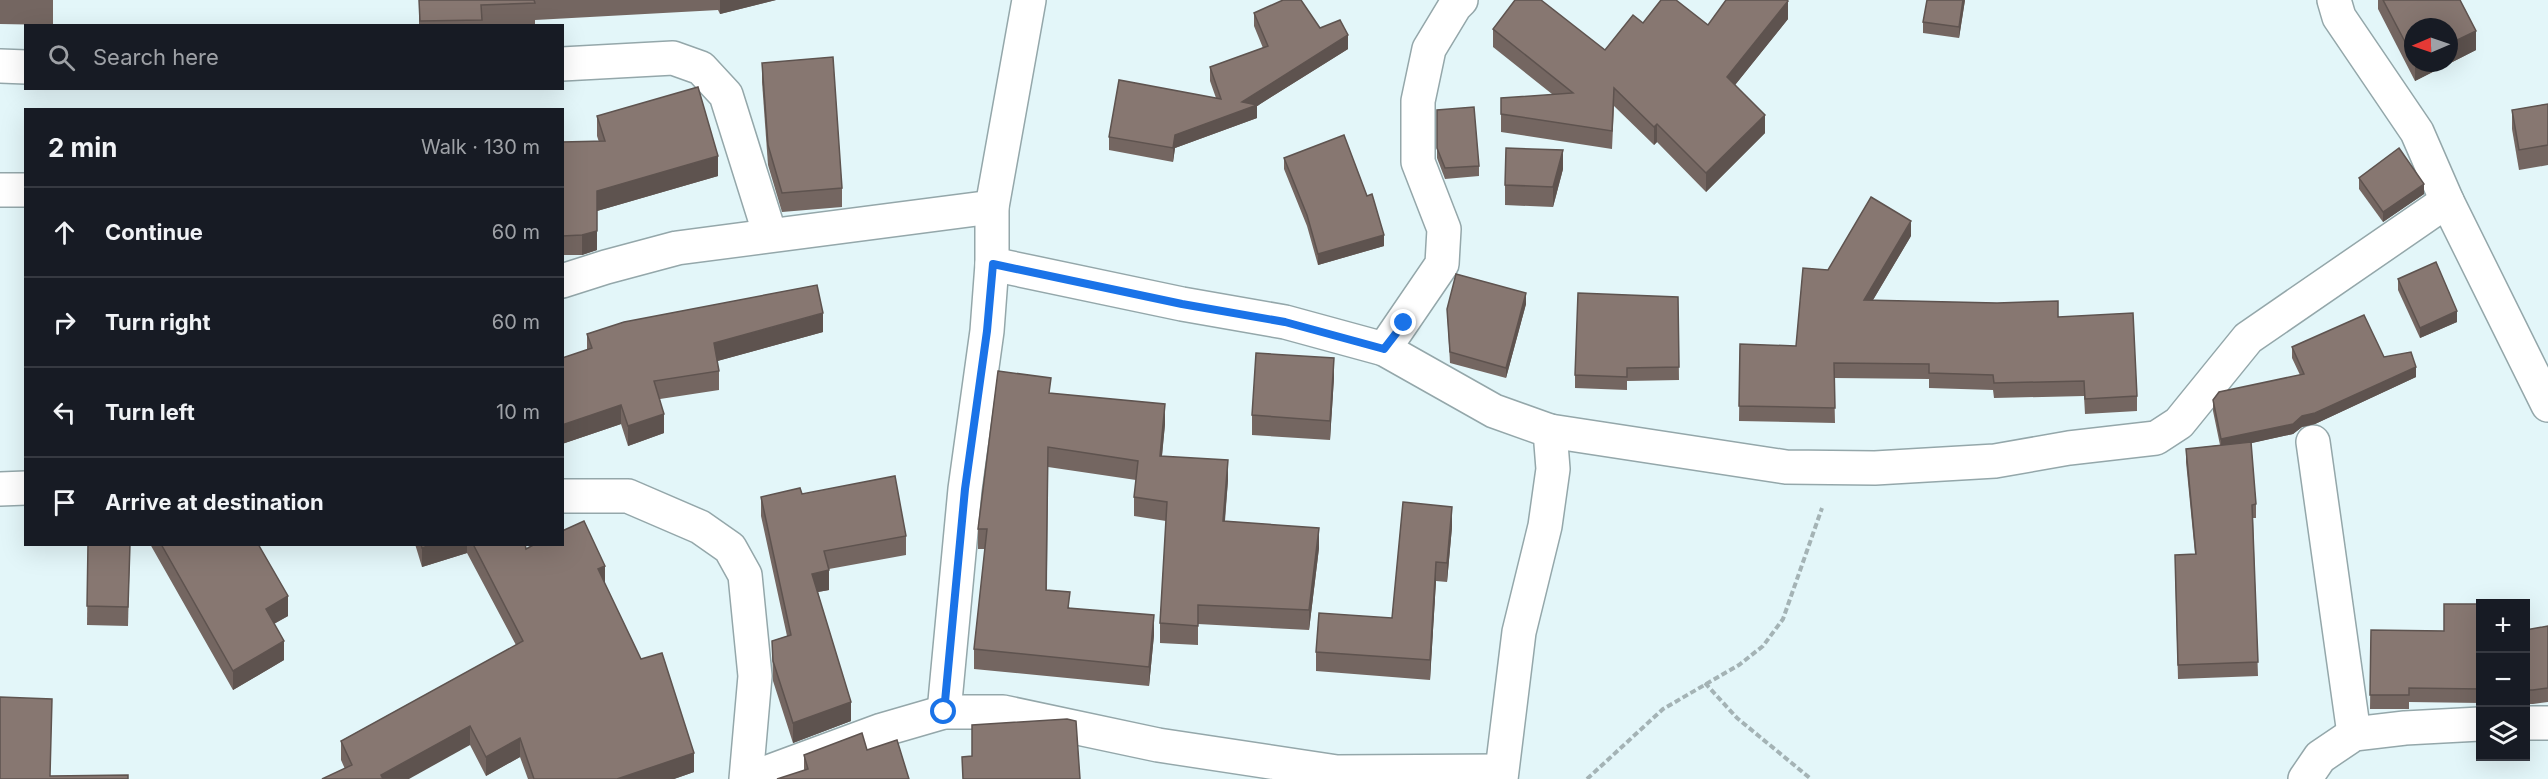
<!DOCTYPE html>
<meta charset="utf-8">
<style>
body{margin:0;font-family:Inter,sans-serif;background:#242831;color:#f1f3f6}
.controls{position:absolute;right:18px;bottom:18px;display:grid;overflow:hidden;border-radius:0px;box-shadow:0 6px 24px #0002}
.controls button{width:54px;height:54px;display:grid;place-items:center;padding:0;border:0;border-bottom:2px solid #363941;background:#171b24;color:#f1f3f6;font:30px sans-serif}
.compass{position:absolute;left:2404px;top:18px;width:54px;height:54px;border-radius:50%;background:#171b24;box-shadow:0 6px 24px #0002;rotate:268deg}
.stop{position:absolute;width:18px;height:18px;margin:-14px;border:4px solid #1a73e8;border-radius:50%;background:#fff}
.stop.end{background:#1a73e8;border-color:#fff;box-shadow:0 2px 6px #0008}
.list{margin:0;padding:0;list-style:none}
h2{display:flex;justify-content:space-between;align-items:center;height:78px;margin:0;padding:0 24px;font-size:26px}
h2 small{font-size:20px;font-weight:400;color:#9ea1a6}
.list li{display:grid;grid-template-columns:39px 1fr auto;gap:18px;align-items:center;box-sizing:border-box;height:90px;padding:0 24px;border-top:2px solid #363941}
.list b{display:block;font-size:22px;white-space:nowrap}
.list em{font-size:20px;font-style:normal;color:#9ea1a6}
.icon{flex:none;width:33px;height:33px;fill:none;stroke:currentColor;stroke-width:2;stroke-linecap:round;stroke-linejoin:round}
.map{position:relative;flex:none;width:2548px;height:779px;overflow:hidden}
.search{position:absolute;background:#171b24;box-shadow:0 6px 24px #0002;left:24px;top:24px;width:540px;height:66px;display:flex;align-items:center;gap:15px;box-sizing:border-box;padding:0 21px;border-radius:0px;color:#9ea1a6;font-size:22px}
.panel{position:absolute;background:#171b24;box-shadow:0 6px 24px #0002;left:24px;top:108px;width:540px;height:438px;border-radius:0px}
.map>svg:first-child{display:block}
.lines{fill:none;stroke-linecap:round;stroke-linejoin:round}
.minor-casing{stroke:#94a7aa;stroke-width:36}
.path{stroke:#a4b3b5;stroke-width:4;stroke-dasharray:6 3;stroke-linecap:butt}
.minor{stroke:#fff;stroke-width:33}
.wall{fill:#746661;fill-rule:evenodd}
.shaded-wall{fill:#5e534f}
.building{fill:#877771;stroke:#5e534f;stroke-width:1.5}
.route{stroke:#1a73e8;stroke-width:8}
</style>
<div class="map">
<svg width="2548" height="779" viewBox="0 0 2548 779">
<rect width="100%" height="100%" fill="#e3f6f9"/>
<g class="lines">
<defs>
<g id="minor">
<path d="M 2334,0 L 2339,17 L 2417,132 L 2447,201 L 2548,405"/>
<path d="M 562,64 L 673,58 L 701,68 L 726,95 L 770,235"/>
<path d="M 0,66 L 26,67"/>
<path d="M 0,190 L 26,190"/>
<path d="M 992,264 L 1182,304 L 1285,322 L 1384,349 L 1494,411 L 1550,431 L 1553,469 L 1545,526 L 1519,632 L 1501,779"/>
<path d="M 562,281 L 606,267 L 677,248 L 992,207"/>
<path d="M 1384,349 L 1442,264 L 1444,229 L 1418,162 L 1418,101 L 1429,49 L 1455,6 L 1461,0"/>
<path d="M 1550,431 L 1786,467 L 1875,468 L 1995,461 L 2069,448 L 2156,438 L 2179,423 L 2248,338 L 2447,201"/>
<path d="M 2313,442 L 2354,734"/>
<path d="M 0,489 L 26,488"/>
<path d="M 562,496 L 628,496 L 700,527 L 730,548 L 745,575 L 755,676 L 746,779"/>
<path d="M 944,712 L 965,489 L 987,331 L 992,264 L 992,207 L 1029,0"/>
<path d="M 2526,723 L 2548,723"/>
<path d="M 749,779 L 882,730 L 944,712 L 1003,712 L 1158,745 L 1337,772 L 1501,771"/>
<path d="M 2305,779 L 2320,757 L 2354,734 L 2405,728 L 2480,724"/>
</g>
</defs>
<use href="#minor" class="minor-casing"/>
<g class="path">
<path d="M 1705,683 L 1737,718 L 1811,779"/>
<path d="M 1587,779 L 1663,709 L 1739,665 L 1763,646 L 1783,619 L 1822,508"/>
</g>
<use href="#minor" class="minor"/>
</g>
<g class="wall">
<path d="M 0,0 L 53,0 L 53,25 L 0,24 Z"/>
<path d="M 419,0 L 776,0 L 720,14 L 718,10 L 535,20 L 535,26 L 419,26 Z"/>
<path d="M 1965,0 L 1959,38 L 1923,33 L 1923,22 Z"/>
<path d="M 2378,0 L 2460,0 L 2476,50 L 2415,81 L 2378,9 ZM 2413,27 L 2449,63 L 2413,63 Z"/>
<path d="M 1254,13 L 1320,28 L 1348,49 L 1257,106 L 1257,118 L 1175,148 L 1173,162 L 1109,150 L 1109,137 L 1216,98 L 1210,81 L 1210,67 L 1263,48 L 1254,26 Z"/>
<path d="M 1788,19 L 1735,85 L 1765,133 L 1706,192 L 1657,142 L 1654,145 L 1614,106 L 1612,149 L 1501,132 L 1501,114 L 1552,94 L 1493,47 L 1493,29 L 1605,50 L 1643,23 L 1708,25 Z"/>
<path d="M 762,63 L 842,188 L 842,207 L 782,212 L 768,165 L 762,82 Z"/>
<path d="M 2548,104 L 2548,165 L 2519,170 L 2512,129 L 2512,110 Z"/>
<path d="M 1437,110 L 1479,166 L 1479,176 L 1445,179 L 1437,158 Z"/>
<path d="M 597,116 L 718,176 L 597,211 L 597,250 L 582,255 L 562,255 L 562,142 L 599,142 L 597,136 Z"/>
<path d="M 1284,158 L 1384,246 L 1318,265 L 1307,226 L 1284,169 Z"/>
<path d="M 1563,169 L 1553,207 L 1505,205 L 1505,185 Z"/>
<path d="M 2359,178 L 2424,194 L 2383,222 L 2359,189 Z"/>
<path d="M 1911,236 L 1873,300 L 2058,317 L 2137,396 L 2137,411 L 2085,414 L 2084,396 L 1994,398 L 1993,390 L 1929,388 L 1929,379 L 1834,378 L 1835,423 L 1739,421 L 1740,344 L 1796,346 L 1828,270 Z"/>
<path d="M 2398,279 L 2457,322 L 2420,338 L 2398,290 Z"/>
<path d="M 1678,297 L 1679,380 L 1627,381 L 1627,390 L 1575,388 L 1575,375 Z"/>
<path d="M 1526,304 L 1506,378 L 1450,363 L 1447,309 Z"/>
<path d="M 823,332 L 717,361 L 719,371 L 719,390 L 660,399 L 664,433 L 628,446 L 621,424 L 562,444 L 562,358 L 587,350 L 587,334 Z"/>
<path d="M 2292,347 L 2384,357 L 2416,377 L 2315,424 L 2302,427 L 2293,434 L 2251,443 L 2256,504 L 2256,518 L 2253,518 L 2258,676 L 2178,679 L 2175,568 L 2195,554 L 2186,462 L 2186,449 L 2220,445 L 2213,411 L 2213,400 L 2300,375 L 2292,358 Z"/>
<path d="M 1334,377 L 1330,440 L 1252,435 L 1252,415 Z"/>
<path d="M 1051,393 L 1165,424 L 1162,456 L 1228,480 L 1225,521 L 1319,548 L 1309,630 L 1198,624 L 1198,645 L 1160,643 L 1160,623 L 1166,521 L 1134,516 L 1134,497 L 1136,480 L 1048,467 L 1047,590 L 1070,608 L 1154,635 L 1149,686 L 974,669 L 974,649 L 985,549 L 978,549 L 978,529 Z"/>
<path d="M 802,494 L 906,536 L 906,555 L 829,569 L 829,590 L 818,592 L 851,721 L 793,743 L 773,681 L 772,641 L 787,636 L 761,516 L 761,497 Z"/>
<path d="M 1452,527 L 1447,582 L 1436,581 L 1430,680 L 1316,671 L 1316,652 L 1392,618 Z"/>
<path d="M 88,544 L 130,544 L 128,626 L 87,625 Z"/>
<path d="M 150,544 L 258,544 L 288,616 L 274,624 L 284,660 L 233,690 Z"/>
<path d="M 415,544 L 525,544 L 526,549 L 605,584 L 694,772 L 674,779 L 528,779 L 520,757 L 486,776 L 470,745 L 345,769 L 341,760 L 341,741 L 516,645 L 467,553 L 422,567 Z"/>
<path d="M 2481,604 L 2481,703 L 2409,702 L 2409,709 L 2370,709 L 2371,630 L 2444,631 Z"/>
<path d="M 2548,626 L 2548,702 L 2533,704 L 2526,704 L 2526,630 Z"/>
<path d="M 867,750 L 804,770 L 804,755 Z"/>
</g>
<g class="shaded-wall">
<path d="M 720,0 L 776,0 L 720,14 Z"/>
<path d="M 1963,0 L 1965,0 L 1959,38 L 1959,27 Z"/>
<path d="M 1788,1 L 1788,19 L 1727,95 L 1727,77 Z"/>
<path d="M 2476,31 L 2476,50 L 2415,81 L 2415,63 L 2449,63 L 2449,44 Z"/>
<path d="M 1348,35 L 1348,49 L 1257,106 L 1257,118 L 1175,148 L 1173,162 L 1173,148 L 1175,135 L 1242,102 Z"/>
<path d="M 1765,115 L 1765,133 L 1706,192 L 1706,173 Z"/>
<path d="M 1657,124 L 1657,142 L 1654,145 L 1654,127 Z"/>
<path d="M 1563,150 L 1563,169 L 1553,207 L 1553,187 Z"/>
<path d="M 718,156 L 718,176 L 597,211 L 597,191 Z"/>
<path d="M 2424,184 L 2424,194 L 2383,222 L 2383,212 Z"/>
<path d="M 1911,221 L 1911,236 L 1864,315 L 1864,300 Z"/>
<path d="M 597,231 L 597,250 L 582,255 L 582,235 Z"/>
<path d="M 1384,235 L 1384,246 L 1318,265 L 1318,254 Z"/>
<path d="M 1526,293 L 1526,304 L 1506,378 L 1506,368 Z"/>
<path d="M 2457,311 L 2457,322 L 2420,338 L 2420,328 Z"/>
<path d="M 823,313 L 823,332 L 714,362 L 714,343 Z"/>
<path d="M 1334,358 L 1334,377 L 1330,440 L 1330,421 Z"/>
<path d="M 2416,367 L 2416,377 L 2315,424 L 2302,427 L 2293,434 L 2221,450 L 2221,439 L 2302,416 Z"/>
<path d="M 1165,404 L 1165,424 L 1160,475 L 1160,456 Z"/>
<path d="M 621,405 L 621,424 L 562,444 L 562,425 Z"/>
<path d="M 664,414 L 664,433 L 628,446 L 628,426 Z"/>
<path d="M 1228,460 L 1228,480 L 1223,540 L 1223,521 Z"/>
<path d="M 1452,507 L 1452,527 L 1447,582 L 1447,563 Z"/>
<path d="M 1319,528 L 1319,548 L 1309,630 L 1309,610 Z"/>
<path d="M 433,544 L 467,544 L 467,553 L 422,567 L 422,548 Z"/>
<path d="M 1436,562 L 1436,581 L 1430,680 L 1430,660 Z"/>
<path d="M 605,566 L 605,586 L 598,569 Z"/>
<path d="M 829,570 L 829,590 L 812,593 L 812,574 Z"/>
<path d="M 288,596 L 288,616 L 266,628 L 266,609 Z"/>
<path d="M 1154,615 L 1154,635 L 1149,686 L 1149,667 Z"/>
<path d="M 284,641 L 284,660 L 233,690 L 233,671 Z"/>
<path d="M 851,702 L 851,721 L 793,743 L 793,723 Z"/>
<path d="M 470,726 L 470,745 L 409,779 L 381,779 L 381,775 Z"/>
<path d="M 520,738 L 520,757 L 486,776 L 486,757 Z"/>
<path d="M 694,753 L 694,772 L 674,779 L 617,779 Z"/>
</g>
<g class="building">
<path d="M 419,0 L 534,0 L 535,3 L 481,5 L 482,20 L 420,21 Z"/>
<path d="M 1283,0 L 1301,0 L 1320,28 L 1340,20 L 1348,35 L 1242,102 L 1257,105 L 1175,135 L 1173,148 L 1109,137 L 1119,80 L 1221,99 L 1210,67 L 1268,46 L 1254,13 Z"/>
<path d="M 1515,0 L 1541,0 L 1605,50 L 1633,15 L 1643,23 L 1661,0 L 1676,0 L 1708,25 L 1726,0 L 1787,0 L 1788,1 L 1727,77 L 1765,115 L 1706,173 L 1657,124 L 1654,127 L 1614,88 L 1612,131 L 1501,114 L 1501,98 L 1573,93 L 1493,29 Z"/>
<path d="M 1927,0 L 1963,0 L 1959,27 L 1923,22 Z"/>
<path d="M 2383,0 L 2460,0 L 2476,31 L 2449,44 L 2449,27 L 2413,27 L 2413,57 Z"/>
<path d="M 833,57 L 842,188 L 782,193 L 768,145 L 762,63 Z"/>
<path d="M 698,87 L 718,156 L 597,191 L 597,231 L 582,235 L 562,236 L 562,142 L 605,141 L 597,116 Z"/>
<path d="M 2548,104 L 2548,145 L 2519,150 L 2512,110 Z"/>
<path d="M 1474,107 L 1479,166 L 1445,168 L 1437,148 L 1437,110 Z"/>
<path d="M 1344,135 L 1367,196 L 1372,194 L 1384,235 L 1318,254 L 1307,215 L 1284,158 Z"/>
<path d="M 1506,148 L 1563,150 L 1553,187 L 1505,185 Z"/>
<path d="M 2399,148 L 2424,184 L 2383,212 L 2359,178 Z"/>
<path d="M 1871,197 L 1911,221 L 1864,300 L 1997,303 L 2058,301 L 2058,317 L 2133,313 L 2137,396 L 2085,399 L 2084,381 L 1994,383 L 1993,375 L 1929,373 L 1929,364 L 1834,363 L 1835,408 L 1739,406 L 1740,344 L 1796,346 L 1803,268 L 1828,270 Z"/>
<path d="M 2436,262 L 2457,311 L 2420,328 L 2398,279 Z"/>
<path d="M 1456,274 L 1526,293 L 1506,368 L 1450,352 L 1447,309 Z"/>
<path d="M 817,285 L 823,313 L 714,343 L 719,371 L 654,381 L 664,414 L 628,426 L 621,405 L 562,425 L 562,358 L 592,348 L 587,334 L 624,322 Z"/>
<path d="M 1578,293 L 1678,297 L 1679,367 L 1627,368 L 1627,377 L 1575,375 Z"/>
<path d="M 2364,315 L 2384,357 L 2411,352 L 2416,367 L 2315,413 L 2302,416 L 2293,424 L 2221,439 L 2213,400 L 2219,392 L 2304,374 L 2292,347 Z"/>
<path d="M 1256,353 L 1334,358 L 1330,421 L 1252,415 Z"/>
<path d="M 998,371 L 1051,378 L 1049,393 L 1165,404 L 1160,456 L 1228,460 L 1223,521 L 1319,528 L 1309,610 L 1198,605 L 1198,626 L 1160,623 L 1167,502 L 1134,497 L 1138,461 L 1048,447 L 1046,590 L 1070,592 L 1068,608 L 1154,615 L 1149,667 L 974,649 L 987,529 L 978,529 Z"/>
<path d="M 2251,442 L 2256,504 L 2252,505 L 2258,662 L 2178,665 L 2175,555 L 2196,554 L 2186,449 Z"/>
<path d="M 895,476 L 906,536 L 824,551 L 829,570 L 812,574 L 851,702 L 793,723 L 773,661 L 772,641 L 791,635 L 761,497 L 800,488 L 802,494 Z"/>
<path d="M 1403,502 L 1452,507 L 1447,563 L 1436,562 L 1430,660 L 1316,652 L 1319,613 L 1392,618 Z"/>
<path d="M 584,521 L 605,566 L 598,569 L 641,659 L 662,653 L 694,753 L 617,779 L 534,779 L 520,738 L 486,757 L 470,726 L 381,775 L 383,779 L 322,779 L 352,765 L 341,741 L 523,641 L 473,544 L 525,544 L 526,549 L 535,544 L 562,544 L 562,531 Z"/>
<path d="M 88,544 L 130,544 L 128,607 L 87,606 Z"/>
<path d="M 161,544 L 258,544 L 288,596 L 266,609 L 284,641 L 233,671 Z"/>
<path d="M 421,544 L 433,544 L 422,548 Z"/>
<path d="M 2444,604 L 2481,604 L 2481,689 L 2409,688 L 2409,695 L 2370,695 L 2371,630 L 2444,631 Z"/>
<path d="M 2548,626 L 2548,688 L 2533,690 L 2526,690 L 2526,630 Z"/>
<path d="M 0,697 L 52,699 L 50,776 L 128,775 L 128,779 L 0,779 Z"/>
<path d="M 1067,719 L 1076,721 L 1080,779 L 963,779 L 962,757 L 972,756 L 972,725 Z"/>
<path d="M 862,733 L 867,750 L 897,740 L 909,779 L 777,779 L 808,769 L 804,755 Z"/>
</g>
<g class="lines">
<path class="route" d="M 944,712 L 965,489 L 987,331 L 993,264 L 1182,304 L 1285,322 L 1384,349 L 1404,323"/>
</g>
</svg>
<div class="controls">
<button>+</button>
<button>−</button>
<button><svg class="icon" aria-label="layers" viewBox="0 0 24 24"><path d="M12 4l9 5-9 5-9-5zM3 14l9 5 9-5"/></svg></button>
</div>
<svg class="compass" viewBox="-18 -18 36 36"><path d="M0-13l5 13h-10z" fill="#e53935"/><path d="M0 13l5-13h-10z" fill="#9ea1a6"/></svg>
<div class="stop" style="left:944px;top:712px"></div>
<div class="stop end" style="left:1404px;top:323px"></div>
<div class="search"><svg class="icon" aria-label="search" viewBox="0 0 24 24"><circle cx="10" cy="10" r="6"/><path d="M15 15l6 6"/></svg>Search here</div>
<section class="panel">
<h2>2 min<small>Walk · 130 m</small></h2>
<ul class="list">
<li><svg class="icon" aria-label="ahead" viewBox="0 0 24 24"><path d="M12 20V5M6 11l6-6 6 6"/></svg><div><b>Continue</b></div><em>60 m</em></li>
<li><svg class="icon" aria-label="right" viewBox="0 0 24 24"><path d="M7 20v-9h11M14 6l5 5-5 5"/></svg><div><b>Turn right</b></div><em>60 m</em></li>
<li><svg class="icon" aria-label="left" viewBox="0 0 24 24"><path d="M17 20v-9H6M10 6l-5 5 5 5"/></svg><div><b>Turn left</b></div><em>10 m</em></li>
<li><svg class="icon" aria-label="arrive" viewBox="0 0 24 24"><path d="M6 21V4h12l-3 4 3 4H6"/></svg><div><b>Arrive at destination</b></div></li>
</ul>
</section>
</div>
